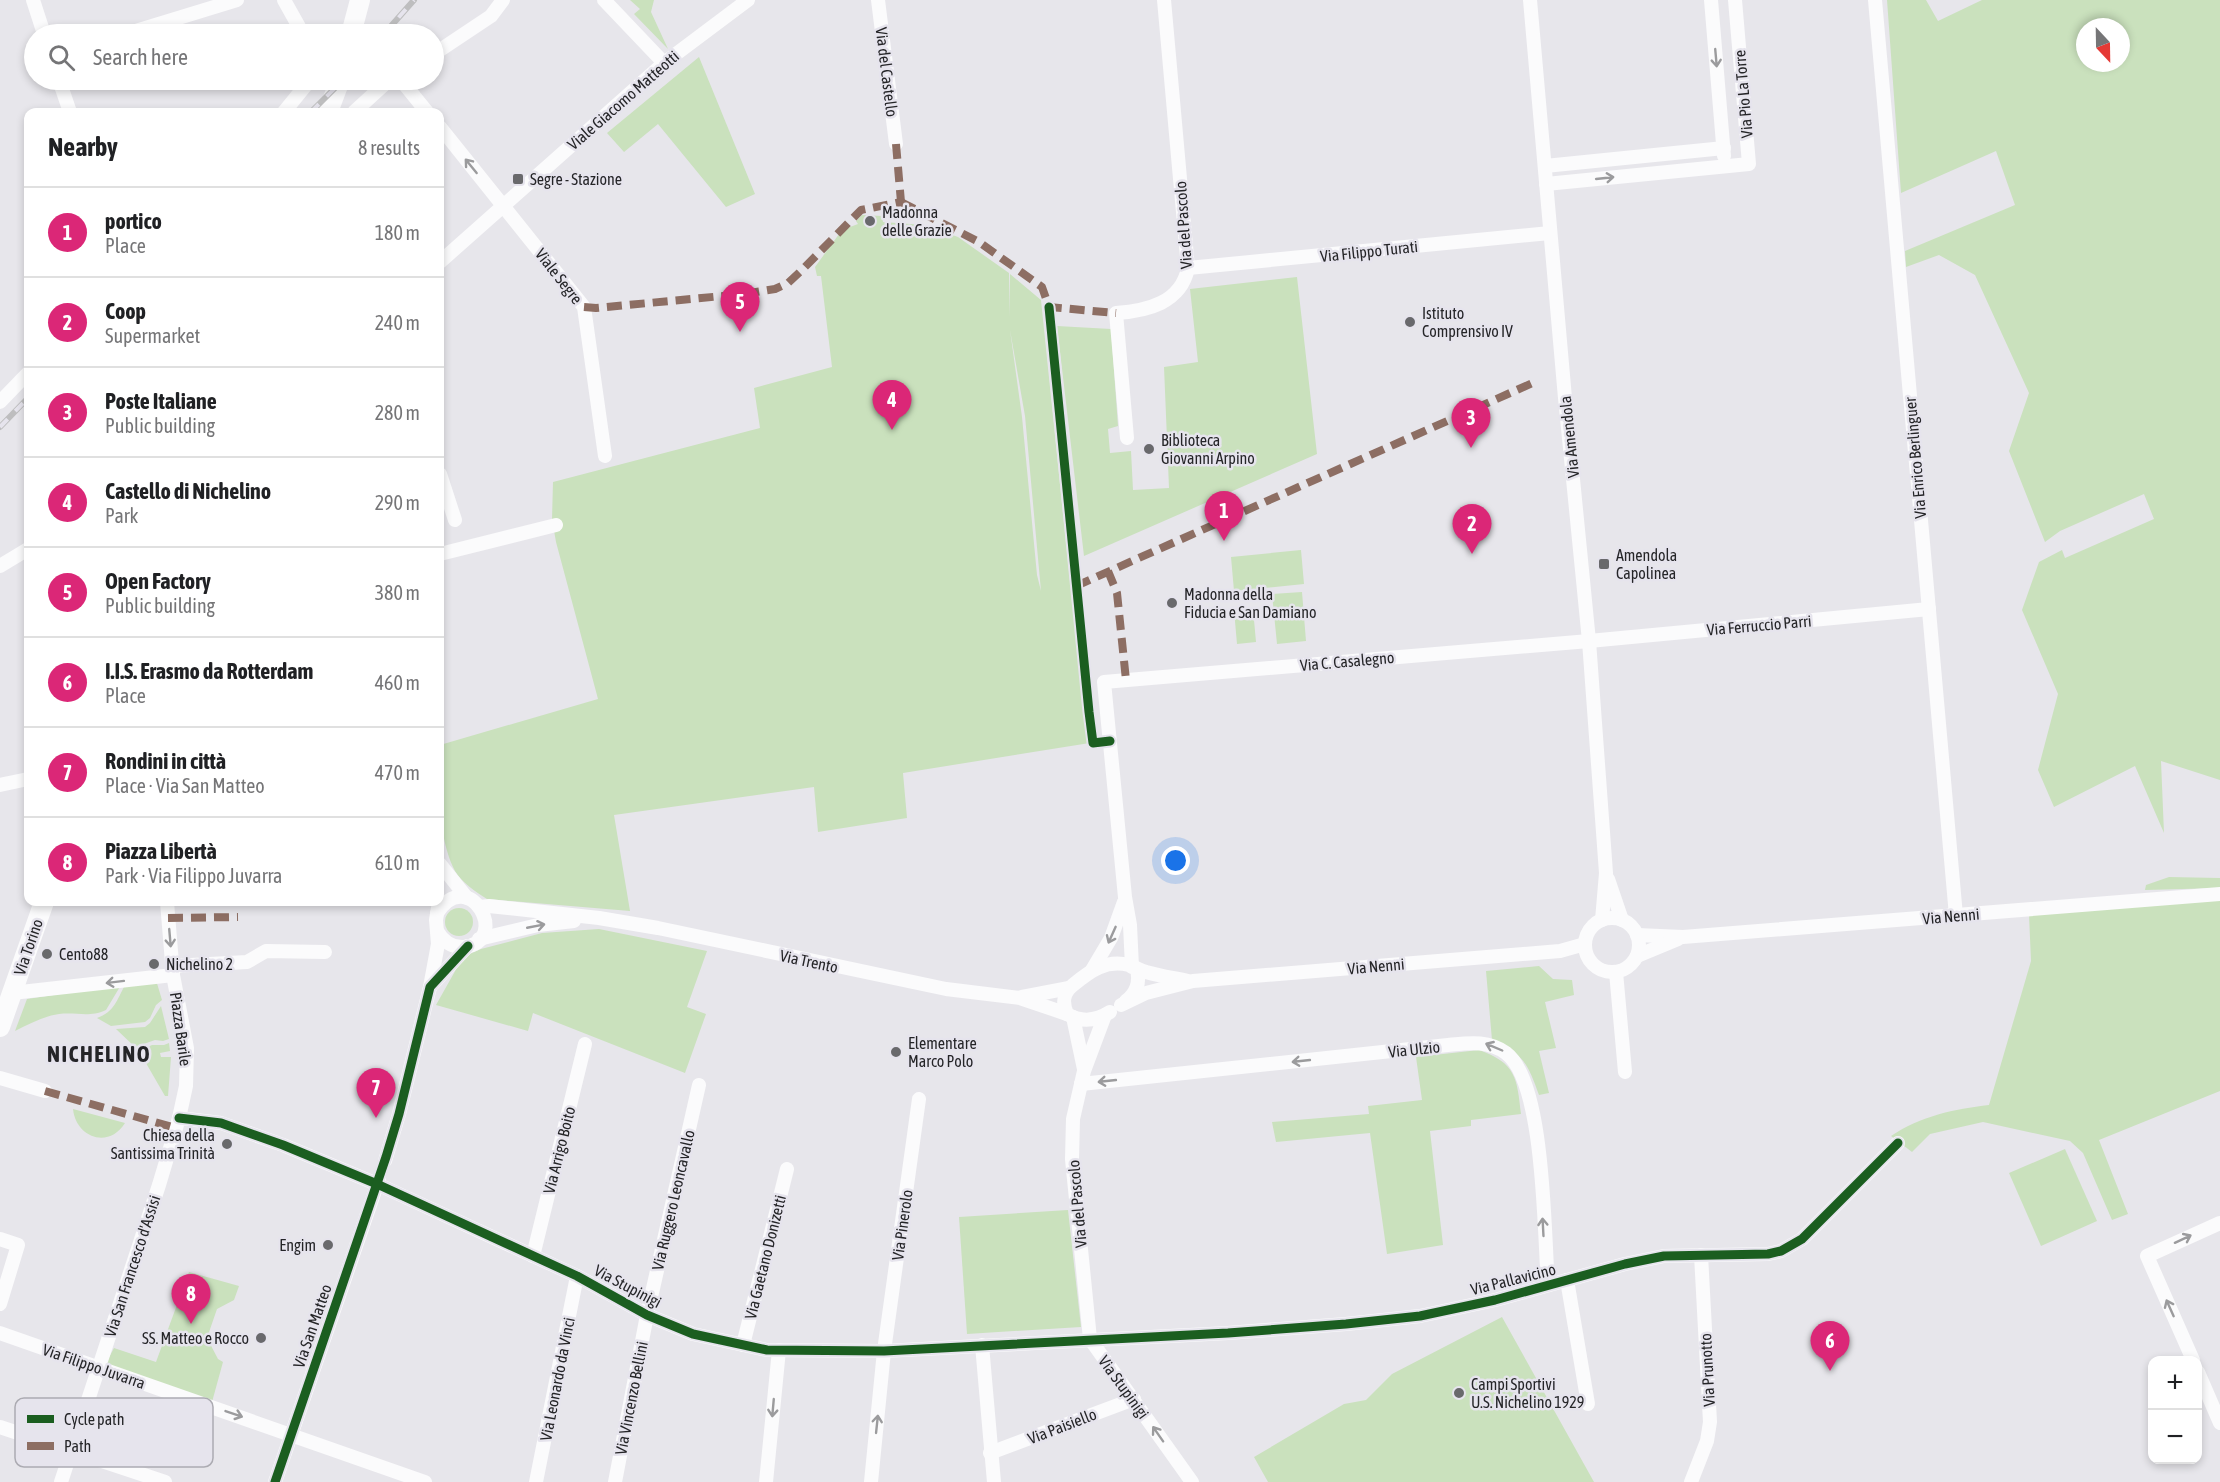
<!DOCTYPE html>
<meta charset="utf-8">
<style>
body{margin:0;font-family:"Asap Condensed",sans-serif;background:#f6f6f6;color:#202124}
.controls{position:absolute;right:18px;bottom:18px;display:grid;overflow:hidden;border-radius:12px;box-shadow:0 3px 9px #0003}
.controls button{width:54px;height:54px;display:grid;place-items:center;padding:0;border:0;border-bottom:2px solid #e0e0e0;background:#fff;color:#202124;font:30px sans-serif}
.compass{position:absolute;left:2076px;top:18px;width:54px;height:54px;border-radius:50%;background:#fff;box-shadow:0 3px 9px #0003;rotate:158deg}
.you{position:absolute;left:1176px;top:861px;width:21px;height:21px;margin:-15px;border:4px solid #fff;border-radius:50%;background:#1a73e8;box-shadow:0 0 0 9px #1a73e833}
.badge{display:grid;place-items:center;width:39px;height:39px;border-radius:50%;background:#db2777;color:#fff;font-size:20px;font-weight:700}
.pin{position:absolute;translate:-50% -50px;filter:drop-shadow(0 2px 3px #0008)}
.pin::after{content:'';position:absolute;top:32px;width:21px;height:18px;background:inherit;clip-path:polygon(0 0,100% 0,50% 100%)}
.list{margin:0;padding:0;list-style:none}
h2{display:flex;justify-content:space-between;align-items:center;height:78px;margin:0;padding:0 24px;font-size:26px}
h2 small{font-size:20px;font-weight:400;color:#757577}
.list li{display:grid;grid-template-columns:39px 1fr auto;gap:18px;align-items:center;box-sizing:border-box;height:90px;padding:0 24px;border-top:2px solid #e0e0e0}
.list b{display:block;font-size:22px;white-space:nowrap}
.list p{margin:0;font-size:20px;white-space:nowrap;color:#757577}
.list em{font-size:20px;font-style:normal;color:#757577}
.icon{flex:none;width:33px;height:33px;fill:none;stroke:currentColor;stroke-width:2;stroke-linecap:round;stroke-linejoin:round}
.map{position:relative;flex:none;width:2220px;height:1482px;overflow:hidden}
.search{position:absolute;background:#fff;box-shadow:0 3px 9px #0003;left:24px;top:24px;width:420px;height:66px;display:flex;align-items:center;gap:15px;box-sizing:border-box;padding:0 21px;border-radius:33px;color:#757577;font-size:22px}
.panel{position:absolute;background:#fff;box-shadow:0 3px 9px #0003;left:24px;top:108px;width:420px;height:798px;border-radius:12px}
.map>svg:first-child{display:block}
.green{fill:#cae1bd;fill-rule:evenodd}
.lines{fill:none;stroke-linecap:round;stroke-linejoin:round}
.minor{stroke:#fbfbfc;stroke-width:14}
.secondary{stroke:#fbfbfc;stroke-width:20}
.rail-casing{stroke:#bebebf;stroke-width:6}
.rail{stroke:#e6e4ed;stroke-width:4;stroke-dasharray:11;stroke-linecap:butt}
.quiet{stroke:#8d6e63;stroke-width:8;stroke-dasharray:15 8;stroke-linecap:butt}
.cycleway-casing{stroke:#e6e4ed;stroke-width:13}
.cycleway{stroke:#1b5e20;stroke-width:9}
.oneway{stroke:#9b9b9d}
.poi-dot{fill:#69696c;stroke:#e6e4ed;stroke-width:2}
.labels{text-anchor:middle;stroke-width:5;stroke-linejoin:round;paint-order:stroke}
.street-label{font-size:16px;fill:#252528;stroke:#e6e4ed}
.poi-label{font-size:16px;fill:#252528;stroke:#e6e4ed;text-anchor:start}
.district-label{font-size:22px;font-weight:bold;letter-spacing:1.5px;fill:#252528;stroke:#e6e4ed}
.key{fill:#e6e4ed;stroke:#acabb2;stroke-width:1.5}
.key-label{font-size:16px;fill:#252528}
</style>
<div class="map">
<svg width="2220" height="1482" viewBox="0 0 2220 1482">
<rect width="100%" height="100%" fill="#e7e6eb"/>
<g class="green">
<path d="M 630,0 L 654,0 L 651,12 L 668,49 L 634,14 L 640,9 Z"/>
<path d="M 1887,0 L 1926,0 L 1938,21 L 1982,0 L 2220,0 L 2220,780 L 2161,761 L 2164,833 L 2135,766 L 2054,807 L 2038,770 L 2058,694 L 2022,610 L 2039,562 L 2062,550 L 2065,558 L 2154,519 L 2144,494 L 2060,531 L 2045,542 L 2009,451 L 2029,393 L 1975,275 L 1939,255 L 1906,267 L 1905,251 L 2015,205 L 1996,151 L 1901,193 ZM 2085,27 L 2121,27 L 2121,63 L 2085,63 Z"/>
<path d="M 699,57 L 755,194 L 726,207 L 658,124 L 624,152 L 607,133 Z"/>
<path d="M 862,215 L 882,216 L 883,222 L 924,225 L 958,237 L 1009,273 L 1009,317 L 1010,274 L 1041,300 L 1072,601 L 1096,742 L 903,773 L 907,818 L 818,832 L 814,787 L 614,815 L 630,911 L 487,899 C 476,892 461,882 455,871 C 436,833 440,786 440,745 L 598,699 L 556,542 L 552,519 L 553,482 L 760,428 L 754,388 L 832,367 L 821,276 L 817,276 L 815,267 L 842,230 L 858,224 L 856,221 ZM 1010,330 L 1025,416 L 1041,591 L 1037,575 L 1022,417 Z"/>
<path d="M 1297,277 L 1317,454 L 1084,556 L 1057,326 L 1111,329 L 1118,426 L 1108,429 L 1110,453 L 1131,451 L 1133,490 L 1169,488 L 1164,367 L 1198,362 L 1190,289 Z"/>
<path d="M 1301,550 L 1304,584 L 1234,591 L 1231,557 Z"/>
<path d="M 1302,592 L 1306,641 L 1277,644 L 1272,594 Z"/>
<path d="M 1253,609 L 1256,642 L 1237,644 L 1234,610 Z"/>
<path d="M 2169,877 L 2220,878 L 2220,888 L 2145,890 L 2146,885 Z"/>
<path d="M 2220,899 L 2220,1091 L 2099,1140 L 2128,1214 L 2112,1220 L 2083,1153 L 2070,1141 L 1983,1122 L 1930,1134 L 1912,1152 L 1891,1136 C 1921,1116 1954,1109 1989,1105 L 2031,961 L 2029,915 Z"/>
<circle cx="459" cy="922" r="14"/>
<path d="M 599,929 L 707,951 L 687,1007 L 706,1014 L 685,1073 L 533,1013 L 528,1031 L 436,1005 L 463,957 L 481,949 L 542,933 Z"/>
<path d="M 1539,966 L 1553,979 L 1572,980 L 1574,995 L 1545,1002 L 1556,1048 L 1539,1051 L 1549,1093 L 1539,1095 C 1527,1062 1524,1055 1492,1040 L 1486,971 Z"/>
<path d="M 156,980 L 162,1000 L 156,1005 L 150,1018 L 145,1022 L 111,1026 L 97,1018 C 114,1012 117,1000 125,985 Z"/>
<path d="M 121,985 L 106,1010 C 88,1018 78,1012 59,1014 C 44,1016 29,1024 15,1031 L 27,999 Z"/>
<path d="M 161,1006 L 169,1039 L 163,1041 L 155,1040 L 135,1047 L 116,1029 L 145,1027 L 150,1023 Z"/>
<path d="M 169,1043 L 170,1051 L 160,1053 L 161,1057 L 171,1057 L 168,1096 L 165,1096 L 139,1051 L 152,1045 L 164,1045 Z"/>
<path d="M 1479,1050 C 1516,1063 1517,1078 1521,1114 L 1471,1120 L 1471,1126 L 1430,1131 L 1443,1245 L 1387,1254 L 1370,1133 L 1276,1142 L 1272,1122 L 1369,1114 L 1368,1106 L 1422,1100 L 1416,1057 Z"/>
<path d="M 73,1109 L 125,1123 C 109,1149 76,1138 73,1109 Z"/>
<path d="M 2065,1149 L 2097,1221 L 2041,1246 L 2009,1173 Z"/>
<path d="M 1068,1210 L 1081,1327 L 967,1334 L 959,1217 Z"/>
<path d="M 189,1272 L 239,1286 L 234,1300 L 217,1309 L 207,1338 L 218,1359 L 223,1362 L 212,1402 L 105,1365 L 114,1348 L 156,1362 Z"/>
<path d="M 1502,1317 L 1594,1482 L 1268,1482 L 1254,1457 L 1344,1404 L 1366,1400 L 1392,1374 Z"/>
</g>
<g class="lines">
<g class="minor">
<path d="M 33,0 L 44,34"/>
<path d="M 284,0 L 303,34"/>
<path d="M 604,0 L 664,63"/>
<path d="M 878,0 L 896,144"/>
<path d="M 1530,0 L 1565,398 L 1589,641 L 1606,873 L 1602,920"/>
<path d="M 1711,0 L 1724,156"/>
<path d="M 1875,0 L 1956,916"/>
<path d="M 126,34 L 237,0"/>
<path d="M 434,54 L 491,16 L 503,0"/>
<path d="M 59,80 L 70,112"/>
<path d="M 401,80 L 427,112"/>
<path d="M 284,112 L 310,80"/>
<path d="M 354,112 L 389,80"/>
<path d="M 440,127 L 584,307 L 605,456"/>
<path d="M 1545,166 L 1724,148"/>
<path d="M 1546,184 L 1749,164 L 1735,0"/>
<path d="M 440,262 L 664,63 L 748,0"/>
<path d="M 1188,268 L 1550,233"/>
<path d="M 0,402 L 28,373"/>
<path d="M 1127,438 L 1116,313 C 1147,311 1181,303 1188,268 L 1164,0"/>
<path d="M 440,474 L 455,520"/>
<path d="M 440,554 L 556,525"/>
<path d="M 0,566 L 28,549"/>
<path d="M 0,785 L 28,779"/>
<path d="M 440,864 L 467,898"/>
<path d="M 1608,879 L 1622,920"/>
<path d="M 480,907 L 489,906 L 599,918 L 658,928 L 946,989 L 1020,998 L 1067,1014"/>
<circle cx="1612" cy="945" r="27"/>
<path d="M 437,931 C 443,941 451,948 464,947 C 512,941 469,864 437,913"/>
<path d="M 1637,935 L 1683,937 L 2220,894"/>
<path d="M 479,939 L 538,925 L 574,921"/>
<path d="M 1637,956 L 1678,939"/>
<path d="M 172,966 L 247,962 L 266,951 L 325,952"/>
<path d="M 1132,967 L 1130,925 L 1125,897 L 1104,682 L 1589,641 L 1929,609"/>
<path d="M 1092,970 L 1111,938 L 1124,902"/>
<path d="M 1616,972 L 1625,1072"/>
<path d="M 430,987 L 468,946"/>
<path d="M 12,993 L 173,975"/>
<path d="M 1022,997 L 1069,988"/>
<path d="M 1126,1001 C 1137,993 1140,982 1137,969"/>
<path d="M 1121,1005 L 1146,993 L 1193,981 L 1560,951 L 1585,944"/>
<path d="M 1110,1012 C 1096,1021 1082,1023 1067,1014 C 1062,1002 1063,993 1073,985 C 1090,971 1106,959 1129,965 C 1135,967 1140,970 1146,972 C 1160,976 1174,978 1188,981"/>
<path d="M 1073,1017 L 1084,1069"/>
<path d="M 0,1078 L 45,1091"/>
<path d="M 1081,1084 L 1448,1045 C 1469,1043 1488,1040 1506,1053 C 1545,1082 1544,1235 1548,1285"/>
<path d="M 179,1118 L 221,1123 L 283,1145 L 377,1184 L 577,1276 L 647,1315 L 693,1334 L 767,1350 L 884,1351 L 1228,1333 L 1346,1324 L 1420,1316 L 1495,1300 L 1625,1264 L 1664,1256 L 1768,1254 L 1781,1251 L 1802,1239 L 1898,1143"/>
<path d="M 385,1161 L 399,1114 L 430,987 L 438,944 L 436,920 L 439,902"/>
<path d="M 0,1239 L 18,1245 L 0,1304"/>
<path d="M 533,1256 L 585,1044"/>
<path d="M 1567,1280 L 1588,1404"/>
<path d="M 0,1333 L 425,1482"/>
<path d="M 1090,1339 L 1072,1159 L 1073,1119 L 1084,1071 L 1105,1015"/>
<path d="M 1090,1339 L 1192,1482"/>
<path d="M 743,1345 L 787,1169"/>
<path d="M 982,1345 L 994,1482"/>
<path d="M 2193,1360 L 2147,1256 L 2220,1223"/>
<path d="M 2198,1372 L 2220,1423"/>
<path d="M 0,1427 L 165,1482"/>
<path d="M 990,1453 L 1134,1399"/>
<path d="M 61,1482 L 159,1185 L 179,1118 L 186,1086 L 187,1048 L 173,975 L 167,902"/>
<path d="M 275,1482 L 379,1179"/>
<path d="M 536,1482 L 577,1276"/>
<path d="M 615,1482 L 647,1315 L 699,1085"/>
<path d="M 766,1482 L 779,1350"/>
<path d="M 871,1482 L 884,1351 L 919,1099"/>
<path d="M 1691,1482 L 1707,1441 L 1710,1422 L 1701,1255"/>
</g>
<g class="secondary">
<path d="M 351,34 L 360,0"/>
<path d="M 328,112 L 340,80"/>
<path d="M 0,1027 L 44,902"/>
</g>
<defs>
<g id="rail">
<path d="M 384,34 L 414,0"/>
<path d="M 311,112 L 343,80"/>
<path d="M 0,427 L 28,398"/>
</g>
</defs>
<use href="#rail" class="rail-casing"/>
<use href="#rail" class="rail"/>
<g class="quiet">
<path d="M 896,144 L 901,202"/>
<path d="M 901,202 L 979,242 L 1042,287 L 1049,307 L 1116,313"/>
<path d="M 584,307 L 596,308 L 744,294 L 775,289 L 788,283 L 801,271 L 861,210 L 901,202"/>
<path d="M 1108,571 L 1117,593 L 1126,680"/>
<path d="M 1076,586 L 1537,381"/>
<path d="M 168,918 L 238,917"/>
<path d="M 45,1091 L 176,1128"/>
</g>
<defs>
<g id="cycleway">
<path d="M 1049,307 L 1089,712 L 1093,743 L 1110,741"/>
<path d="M 179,1118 L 221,1123 L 283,1145 L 377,1184 L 577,1276 L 647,1315 L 693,1334 L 767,1350 L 884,1351 L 1228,1333 L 1346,1324 L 1420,1316 L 1495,1300 L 1625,1264 L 1664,1256 L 1768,1254 L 1781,1251 L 1802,1239 L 1898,1143"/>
<path d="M 275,1482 L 386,1157 L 399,1114 L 430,987 L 468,946"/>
</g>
</defs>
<use href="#cycleway" class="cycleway-casing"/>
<use href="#cycleway" class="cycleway"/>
</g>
<defs><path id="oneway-shaft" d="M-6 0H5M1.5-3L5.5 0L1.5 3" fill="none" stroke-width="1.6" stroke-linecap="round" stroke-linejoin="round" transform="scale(1.5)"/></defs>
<g class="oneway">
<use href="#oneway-shaft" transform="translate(1716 58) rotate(85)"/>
<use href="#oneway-shaft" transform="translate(471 166) rotate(-129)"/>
<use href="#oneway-shaft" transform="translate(1605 178) rotate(-6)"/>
<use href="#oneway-shaft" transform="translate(536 926) rotate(-11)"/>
<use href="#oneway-shaft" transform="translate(1112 935) rotate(114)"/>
<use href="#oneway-shaft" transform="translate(170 938) rotate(85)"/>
<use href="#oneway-shaft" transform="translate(115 982) rotate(173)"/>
<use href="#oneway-shaft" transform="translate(1494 1047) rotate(-157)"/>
<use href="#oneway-shaft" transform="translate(1301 1061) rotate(174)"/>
<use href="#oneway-shaft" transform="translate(1107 1081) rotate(174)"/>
<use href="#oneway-shaft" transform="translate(1543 1227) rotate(-93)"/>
<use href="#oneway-shaft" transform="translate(2183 1239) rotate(-25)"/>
<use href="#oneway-shaft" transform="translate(2170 1308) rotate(-114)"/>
<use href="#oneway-shaft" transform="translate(773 1408) rotate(95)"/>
<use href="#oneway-shaft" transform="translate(234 1414) rotate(19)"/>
<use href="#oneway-shaft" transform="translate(877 1424) rotate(-84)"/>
<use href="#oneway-shaft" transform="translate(1158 1434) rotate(-125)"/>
</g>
<g class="poi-dot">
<rect x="512" y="173" width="12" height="12" rx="3"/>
<circle cx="870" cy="221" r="6"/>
<circle cx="1410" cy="322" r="6"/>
<circle cx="1149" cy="449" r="6"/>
<rect x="1598" y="558" width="12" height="12" rx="3"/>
<circle cx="1172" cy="603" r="6"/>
<circle cx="47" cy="954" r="6"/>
<circle cx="154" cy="964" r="6"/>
<circle cx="896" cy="1052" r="6"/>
<circle cx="227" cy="1144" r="6"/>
<circle cx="328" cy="1245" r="6"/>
<circle cx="261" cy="1338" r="6"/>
<circle cx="1459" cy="1393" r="6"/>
</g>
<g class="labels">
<g class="street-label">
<text transform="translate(887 72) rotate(83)" y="6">Via del Castello</text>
<text transform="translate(1743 94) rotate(-95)" y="6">Via Pio La Torre</text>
<text transform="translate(623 100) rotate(-41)" y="6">Viale Giacomo Matteotti</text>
<text transform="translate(1183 225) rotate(-94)" y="6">Via del Pascolo</text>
<text transform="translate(1369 251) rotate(-6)" y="6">Via Filippo Turati</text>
<text transform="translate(559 276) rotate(52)" y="6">Viale Segre</text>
<text transform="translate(1569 437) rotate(-96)" y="6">Via Amendola</text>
<text transform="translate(1915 458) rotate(-95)" y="6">Via Enrico Berlinguer</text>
<text transform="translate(1759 625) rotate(-5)" y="6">Via Ferruccio Parri</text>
<text transform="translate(1347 661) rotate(-5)" y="6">Via C. Casalegno</text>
<text transform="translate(1951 916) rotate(-5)" y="6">Via Nenni</text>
<text transform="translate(28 947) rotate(-71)" y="6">Via Torino</text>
<text transform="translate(809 961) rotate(12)" y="6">Via Trento</text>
<text transform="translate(1376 966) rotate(-5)" y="6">Via Nenni</text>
<text transform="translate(181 1029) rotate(82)" y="6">Piazza Barile</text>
<text transform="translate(1414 1049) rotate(-6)" y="6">Via Ulzio</text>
<text transform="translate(559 1150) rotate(-76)" y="6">Via Arrigo Boito</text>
<text transform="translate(673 1200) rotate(-77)" y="6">Via Ruggero Leoncavallo</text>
<text transform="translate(1077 1204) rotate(-95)" y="6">Via del Pascolo</text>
<text transform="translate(902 1225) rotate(-82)" y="6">Via Pinerolo</text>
<text transform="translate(765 1257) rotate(-76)" y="6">Via Gaetano Donizetti</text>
<text transform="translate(132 1266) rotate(-72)" y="6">Via San Francesco d'Assisi</text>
<text transform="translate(1513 1279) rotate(-14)" y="6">Via Pallavicino</text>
<text transform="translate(628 1286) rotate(28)" y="6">Via Stupinigi</text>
<text transform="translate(312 1326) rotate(-71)" y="6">Via San Matteo</text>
<text transform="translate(94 1366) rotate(19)" y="6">Via Filippo Juvarra</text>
<text transform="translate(1707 1370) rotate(-93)" y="6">Via Prunotto</text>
<text transform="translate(557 1379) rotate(-79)" y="6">Via Leonardo da Vinci</text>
<text transform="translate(1124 1387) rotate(54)" y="6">Via Stupinigi</text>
<text transform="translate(631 1398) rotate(-79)" y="6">Via Vincenzo Bellini</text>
<text transform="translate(1062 1426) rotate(-21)" y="6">Via Paisiello</text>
</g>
<g class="poi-label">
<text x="530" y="185">Segre - Stazione</text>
<text x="882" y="218">Madonna<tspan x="882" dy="18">delle Grazie</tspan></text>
<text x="1422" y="319">Istituto<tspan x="1422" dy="18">Comprensivo IV</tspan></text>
<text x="1161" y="446">Biblioteca<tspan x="1161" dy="18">Giovanni Arpino</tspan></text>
<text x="1616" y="561">Amendola<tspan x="1616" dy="18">Capolinea</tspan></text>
<text x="1184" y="600">Madonna della<tspan x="1184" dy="18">Fiducia e San Damiano</tspan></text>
<text x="59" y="960">Cento88</text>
<text x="166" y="970">Nichelino 2</text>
<text x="908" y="1049">Elementare<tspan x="908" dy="18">Marco Polo</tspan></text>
<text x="215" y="1141" text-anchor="end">Chiesa della<tspan x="215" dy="18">Santissima Trinità</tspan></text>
<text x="316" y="1251" text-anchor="end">Engim</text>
<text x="249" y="1344" text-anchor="end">SS. Matteo e Rocco</text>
<text x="1471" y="1390">Campi Sportivi<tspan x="1471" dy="18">U.S. Nichelino 1929</tspan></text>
</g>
<g class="district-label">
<text x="99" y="1062">NICHELINO</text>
</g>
</g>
<rect x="15" y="1398" width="198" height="69" rx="9" class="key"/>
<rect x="27" y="1415" width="27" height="8" fill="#1b5e20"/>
<rect x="27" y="1442" width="27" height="8" fill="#8d6e63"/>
<g class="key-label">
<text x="64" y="1425">Cycle path</text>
<text x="64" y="1452">Path</text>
</g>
</svg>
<div class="controls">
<button>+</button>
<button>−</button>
</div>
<svg class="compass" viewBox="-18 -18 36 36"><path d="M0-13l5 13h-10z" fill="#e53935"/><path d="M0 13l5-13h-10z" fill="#757577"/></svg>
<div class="you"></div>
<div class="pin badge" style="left:1224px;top:541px">1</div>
<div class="pin badge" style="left:1472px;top:554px">2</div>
<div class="pin badge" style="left:1471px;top:448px">3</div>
<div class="pin badge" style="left:892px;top:430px">4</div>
<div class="pin badge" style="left:740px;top:332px">5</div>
<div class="pin badge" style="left:1830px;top:1371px">6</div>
<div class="pin badge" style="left:376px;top:1118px">7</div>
<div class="pin badge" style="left:191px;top:1324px">8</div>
<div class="search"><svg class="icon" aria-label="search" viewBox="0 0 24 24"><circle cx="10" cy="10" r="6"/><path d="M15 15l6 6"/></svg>Search here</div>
<section class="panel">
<h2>Nearby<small>8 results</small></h2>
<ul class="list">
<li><span class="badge">1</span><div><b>portico</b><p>Place</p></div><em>180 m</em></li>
<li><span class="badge">2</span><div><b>Coop</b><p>Supermarket</p></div><em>240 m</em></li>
<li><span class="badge">3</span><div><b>Poste Italiane</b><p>Public building</p></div><em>280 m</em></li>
<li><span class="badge">4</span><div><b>Castello di Nichelino</b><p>Park</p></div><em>290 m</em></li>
<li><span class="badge">5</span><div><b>Open Factory</b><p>Public building</p></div><em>380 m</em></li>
<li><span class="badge">6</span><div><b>I.I.S. Erasmo da Rotterdam</b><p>Place</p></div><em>460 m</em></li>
<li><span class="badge">7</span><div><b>Rondini in città</b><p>Place · Via San Matteo</p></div><em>470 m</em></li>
<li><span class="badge">8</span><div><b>Piazza Libertà</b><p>Park · Via Filippo Juvarra</p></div><em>610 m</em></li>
</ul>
</section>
</div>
